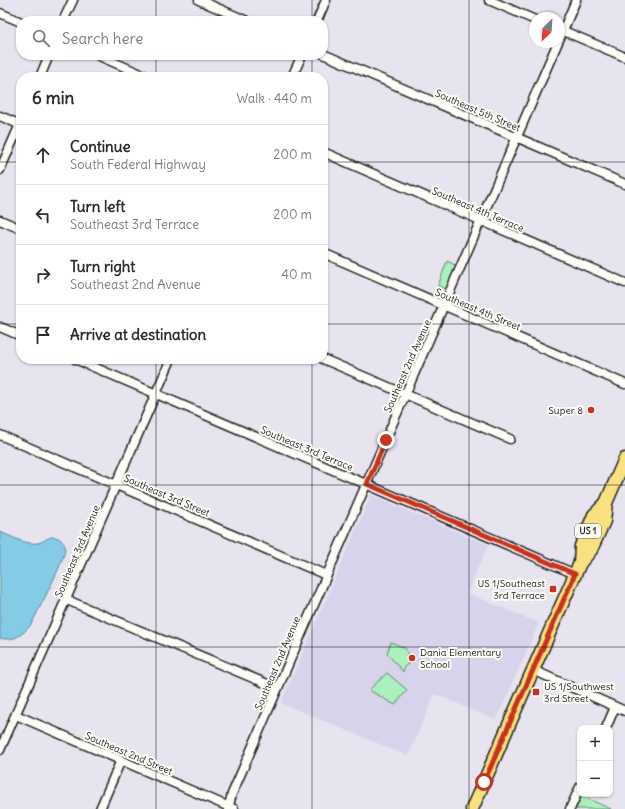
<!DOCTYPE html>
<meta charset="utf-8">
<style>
body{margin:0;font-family:Delius,sans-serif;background:#f7f7f7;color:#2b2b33}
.controls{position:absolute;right:12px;bottom:12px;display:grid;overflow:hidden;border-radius:8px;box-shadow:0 1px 3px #0004}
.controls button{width:36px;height:36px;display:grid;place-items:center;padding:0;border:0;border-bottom:1px solid #e1e1e2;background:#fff;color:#2b2b33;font:20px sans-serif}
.compass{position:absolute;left:529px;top:12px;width:36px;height:36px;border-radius:50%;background:#fff;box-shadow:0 1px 3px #0004;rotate:205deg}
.stop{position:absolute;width:12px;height:12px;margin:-9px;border:3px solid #c8321e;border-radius:50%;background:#fff}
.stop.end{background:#c8321e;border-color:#fff;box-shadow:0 1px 4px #0008}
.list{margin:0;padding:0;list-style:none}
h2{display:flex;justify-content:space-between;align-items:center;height:52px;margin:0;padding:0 16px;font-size:17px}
h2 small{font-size:13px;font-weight:400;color:#7c7c81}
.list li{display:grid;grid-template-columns:26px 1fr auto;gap:12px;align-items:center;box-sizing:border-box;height:60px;padding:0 16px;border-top:1px solid #e1e1e2}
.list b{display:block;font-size:15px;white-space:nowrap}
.list p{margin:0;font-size:13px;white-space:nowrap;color:#7c7c81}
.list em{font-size:13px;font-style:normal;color:#7c7c81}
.icon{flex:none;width:22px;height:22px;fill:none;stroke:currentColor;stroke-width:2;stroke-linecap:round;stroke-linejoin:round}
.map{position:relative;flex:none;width:625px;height:809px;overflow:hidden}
.search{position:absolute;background:#fff;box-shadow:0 1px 3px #0004;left:16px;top:16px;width:312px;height:44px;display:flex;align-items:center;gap:10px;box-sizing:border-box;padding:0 14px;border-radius:16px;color:#7c7c81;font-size:15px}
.panel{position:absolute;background:#fff;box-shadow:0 1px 3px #0004;left:16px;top:72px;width:312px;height:292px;border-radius:16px}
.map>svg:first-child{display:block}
.built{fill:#d7d3ea}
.green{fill:#aaf1be;stroke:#63866d}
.water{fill:#84cce5;stroke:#5a8695}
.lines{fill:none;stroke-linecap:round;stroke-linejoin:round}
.minor-casing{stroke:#1c1c1c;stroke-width:11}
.primary-casing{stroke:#1c1c1c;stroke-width:15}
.minor{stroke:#fdfcf7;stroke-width:8}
.primary{stroke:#f9e181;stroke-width:12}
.route{stroke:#c8321e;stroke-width:5}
.grid{fill:none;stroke:#1c1c1c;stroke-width:1;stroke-opacity:0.55}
.poi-dot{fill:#c8321e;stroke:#fdfcf7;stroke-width:1.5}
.labels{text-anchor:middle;stroke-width:4;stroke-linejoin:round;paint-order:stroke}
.shield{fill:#fdfcf7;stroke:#605f5e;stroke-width:1}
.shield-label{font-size:9px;font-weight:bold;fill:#1c1c1c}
.street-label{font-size:10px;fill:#1c1c1c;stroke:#fdfcf7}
.poi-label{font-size:10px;fill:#1c1c1c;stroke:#fdfcf7;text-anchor:end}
</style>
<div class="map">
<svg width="625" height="809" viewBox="0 0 625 809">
<rect width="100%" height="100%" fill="#e7e4ef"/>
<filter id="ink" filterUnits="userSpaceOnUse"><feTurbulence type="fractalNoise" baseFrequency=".025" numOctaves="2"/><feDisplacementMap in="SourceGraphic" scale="8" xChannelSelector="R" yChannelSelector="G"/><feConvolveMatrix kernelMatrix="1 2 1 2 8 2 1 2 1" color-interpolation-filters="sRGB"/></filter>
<g filter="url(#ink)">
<path class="built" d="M 371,495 L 488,545 L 467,593 L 539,623 L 496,720 L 435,694 L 408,756 L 281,703 Z"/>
<g class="green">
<path d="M 447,261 L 457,266 L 448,290 L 438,286 Z"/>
<path d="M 391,642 L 405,648 L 410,660 L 408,664 L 404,667 L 403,672 L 387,653 Z"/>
<path d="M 387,673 L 407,690 L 395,705 L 369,690 Z"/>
<path d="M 582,796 L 611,809 L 576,809 Z"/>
</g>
<path class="water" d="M 0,532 C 11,536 25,545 38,543 C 44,542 48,536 55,537 C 60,538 65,542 65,548 C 65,561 39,608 32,623 C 24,634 14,642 0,638 Z"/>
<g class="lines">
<defs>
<g id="minor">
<path d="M 199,0 L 247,21"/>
<path d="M 489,0 L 535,20"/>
<path d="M 0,13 L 21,22"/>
<path d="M 63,21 L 73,0"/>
<path d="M 317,21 L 326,0"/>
<path d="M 559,29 L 625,57"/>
<path d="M 559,40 L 576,0"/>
<path d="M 323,54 L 625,184"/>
<path d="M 97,55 L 148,77"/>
<path d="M 40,77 L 49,55"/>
<path d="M 292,77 L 302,55"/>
<path d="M 0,116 L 21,125"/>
<path d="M 323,152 L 625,283"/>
<path d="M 0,170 L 21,122"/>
<path d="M 0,220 L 21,229"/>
<path d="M 323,253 L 625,384"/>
<path d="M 0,327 L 21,336"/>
<path d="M 75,359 L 575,574"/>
<path d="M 323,359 L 510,439"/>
<path d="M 0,435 L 326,575"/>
<path d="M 67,600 L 277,688"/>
<path d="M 533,670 L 625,711"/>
<path d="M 16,715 L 234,809"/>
<path d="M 606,728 L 615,707"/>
<path d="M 0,750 L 171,359"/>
<path d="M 100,809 L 121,760"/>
<path d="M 228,809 L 232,794 L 558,42"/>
<path d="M 570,809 L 580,787"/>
</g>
<g id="primary">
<path d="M 580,563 L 581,546 L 594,515 L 606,503"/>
<path d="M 472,809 L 580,563 L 591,550 L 604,521 L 606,503 L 625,459"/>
</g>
</defs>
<use href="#minor" class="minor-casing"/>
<use href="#primary" class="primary-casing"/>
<use href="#minor" class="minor"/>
<use href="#primary" class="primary"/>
</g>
</g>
<g class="lines" filter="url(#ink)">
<path class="route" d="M 386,440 L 367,484 L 575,574 L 484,782"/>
</g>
<path class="grid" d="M 156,0 L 156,21M 312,0 L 312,21M 469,0 L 469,809M 156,55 L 156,77M 312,55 L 312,77M 0,162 L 21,162M 323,162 L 625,162M 0,324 L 21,324M 323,324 L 625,324M 156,359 L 156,809M 312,359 L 312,809M 0,485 L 625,485M 0,647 L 625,647"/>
<g class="poi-dot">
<circle cx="591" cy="410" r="4"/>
<rect x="549" y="585" width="8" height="8" rx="2"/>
<circle cx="412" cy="658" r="4"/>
<rect x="532" y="688" width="8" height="8" rx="2"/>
</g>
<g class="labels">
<rect class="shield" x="575" y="524" width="26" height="14" rx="3"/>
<g class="shield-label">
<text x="588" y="534">US 1</text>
</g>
<g class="street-label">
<text transform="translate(478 110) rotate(23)" y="4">Southeast 5th Street</text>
<text transform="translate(478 209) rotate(23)" y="4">Southeast 4th Terrace</text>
<text transform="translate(478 309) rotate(23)" y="4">Southeast 4th Street</text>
<text transform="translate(407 366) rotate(-66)" y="4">Southeast 2nd Avenue</text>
<text transform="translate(307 448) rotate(23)" y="4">Southeast 3rd Terrace</text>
<text transform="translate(167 495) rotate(23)" y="4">Southeast 3rd Street</text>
<text transform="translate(77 551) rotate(-67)" y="4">Southeast 3rd Avenue</text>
<text transform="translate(277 663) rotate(-67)" y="4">Southeast 2nd Avenue</text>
<text transform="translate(129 753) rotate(23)" y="4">Southeast 2nd Street</text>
</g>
<g class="poi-label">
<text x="583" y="414">Super 8</text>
<text x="545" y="587">US 1/Southeast<tspan x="545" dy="12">3rd Terrace</tspan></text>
<text x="420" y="656" text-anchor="start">Dania Elementary<tspan x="420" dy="12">School</tspan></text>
<text x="544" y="690" text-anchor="start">US 1/Southwest<tspan x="544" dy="12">3rd Street</tspan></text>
</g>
</g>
</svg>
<div class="controls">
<button>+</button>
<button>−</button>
</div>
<svg class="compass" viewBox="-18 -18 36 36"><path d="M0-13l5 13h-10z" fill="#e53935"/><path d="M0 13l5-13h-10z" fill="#7c7c81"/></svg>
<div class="stop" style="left:484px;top:782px"></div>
<div class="stop end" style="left:386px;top:440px"></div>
<div class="search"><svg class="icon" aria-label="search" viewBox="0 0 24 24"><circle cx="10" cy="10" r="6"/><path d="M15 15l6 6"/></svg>Search here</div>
<section class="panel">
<h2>6 min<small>Walk · 440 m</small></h2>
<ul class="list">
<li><svg class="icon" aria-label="ahead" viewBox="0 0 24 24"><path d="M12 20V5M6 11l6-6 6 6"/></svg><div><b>Continue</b><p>South Federal Highway</p></div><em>200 m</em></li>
<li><svg class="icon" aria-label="left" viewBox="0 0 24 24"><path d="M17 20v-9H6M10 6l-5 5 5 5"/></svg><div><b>Turn left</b><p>Southeast 3rd Terrace</p></div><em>200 m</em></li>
<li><svg class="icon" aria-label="right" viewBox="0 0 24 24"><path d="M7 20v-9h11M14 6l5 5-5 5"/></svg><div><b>Turn right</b><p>Southeast 2nd Avenue</p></div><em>40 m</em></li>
<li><svg class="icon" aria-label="arrive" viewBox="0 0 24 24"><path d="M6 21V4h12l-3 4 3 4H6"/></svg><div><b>Arrive at destination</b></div></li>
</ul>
</section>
</div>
